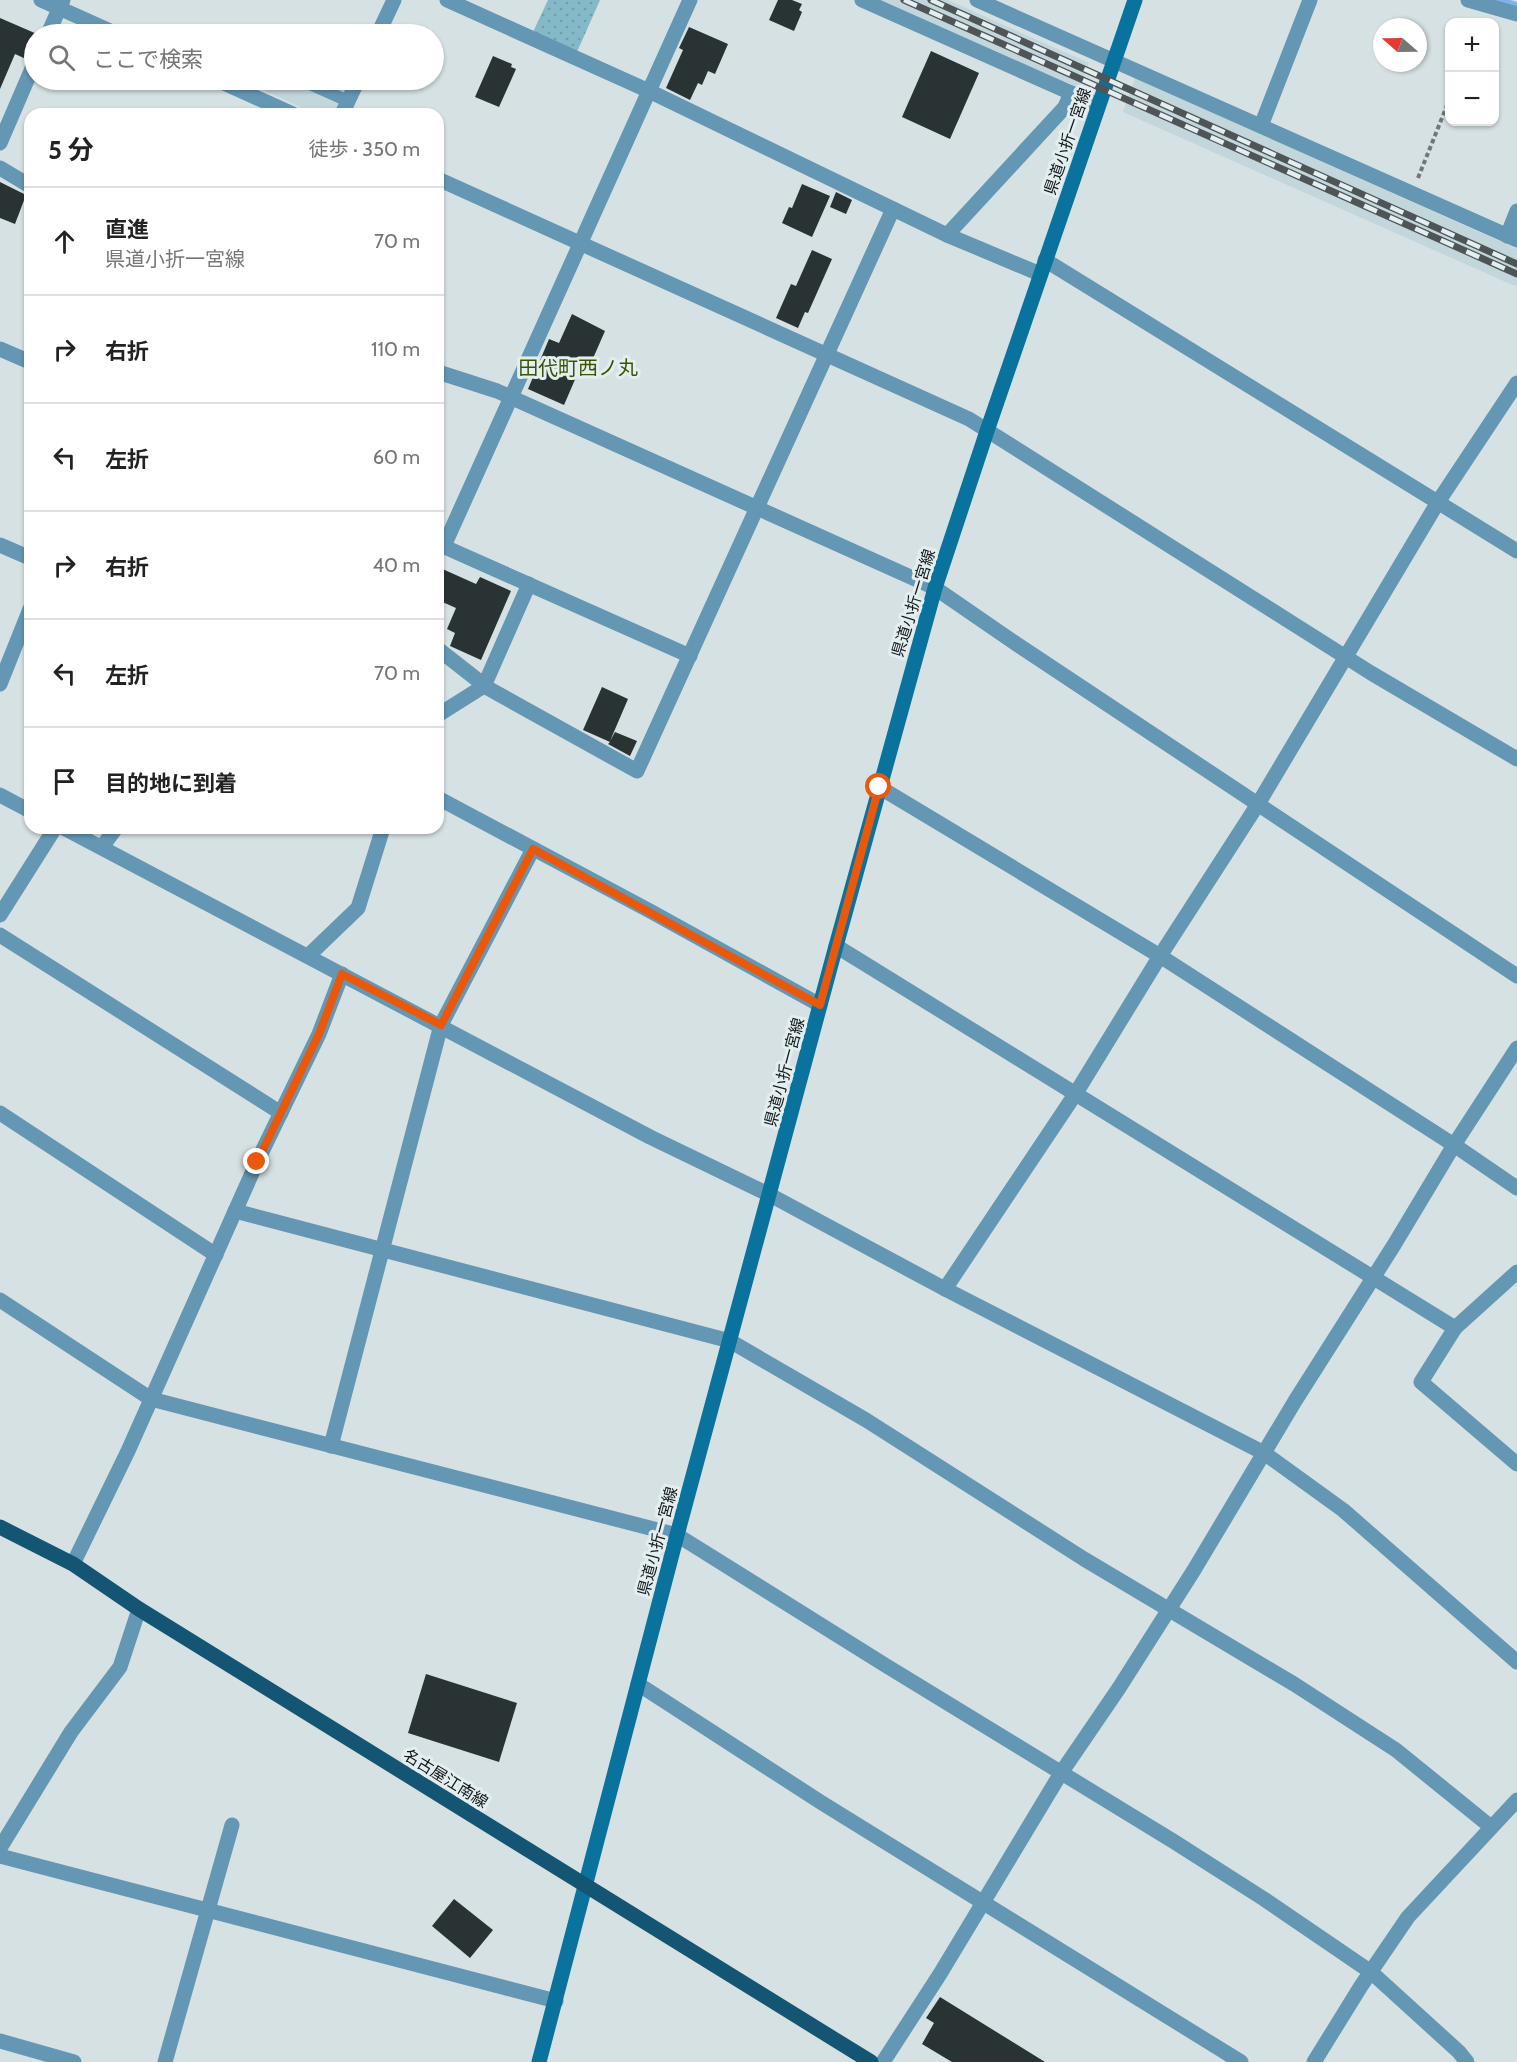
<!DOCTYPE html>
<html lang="ja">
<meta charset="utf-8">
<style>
body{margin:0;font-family:Cabin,"Noto Sans JP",sans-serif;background:#f2f2f2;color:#222}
.controls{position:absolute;right:18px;top:18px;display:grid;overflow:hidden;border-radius:12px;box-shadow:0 2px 4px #0004}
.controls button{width:54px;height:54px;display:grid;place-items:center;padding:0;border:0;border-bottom:2px solid #e0e0e0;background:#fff;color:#222;font:30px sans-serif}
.compass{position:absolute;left:1373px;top:18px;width:54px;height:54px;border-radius:50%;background:#fff;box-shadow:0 2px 4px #0004;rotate:290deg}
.stop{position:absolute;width:18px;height:18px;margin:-14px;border:4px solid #ea580c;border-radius:50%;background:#fff}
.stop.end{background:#ea580c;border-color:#fff;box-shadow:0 2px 6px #0008}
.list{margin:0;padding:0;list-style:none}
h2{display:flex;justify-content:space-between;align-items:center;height:78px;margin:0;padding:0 24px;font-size:26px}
h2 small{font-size:20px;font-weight:400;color:#767676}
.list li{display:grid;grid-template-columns:39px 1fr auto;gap:18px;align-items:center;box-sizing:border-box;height:108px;padding:0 24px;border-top:2px solid #e0e0e0}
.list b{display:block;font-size:22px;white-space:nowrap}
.list p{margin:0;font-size:20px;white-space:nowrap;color:#767676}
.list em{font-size:20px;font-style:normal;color:#767676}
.icon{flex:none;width:33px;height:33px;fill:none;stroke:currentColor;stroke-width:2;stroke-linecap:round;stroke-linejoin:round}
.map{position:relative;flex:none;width:1517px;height:2062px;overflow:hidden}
.search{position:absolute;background:#fff;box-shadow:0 2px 4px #0004;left:24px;top:24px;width:420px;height:66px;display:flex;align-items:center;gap:15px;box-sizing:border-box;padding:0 21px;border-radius:33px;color:#767676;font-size:22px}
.panel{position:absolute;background:#fff;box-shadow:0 2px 4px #0004;left:24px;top:108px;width:420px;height:726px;border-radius:18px}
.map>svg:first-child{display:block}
.built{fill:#c2d6dc}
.grass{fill:url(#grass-dots)}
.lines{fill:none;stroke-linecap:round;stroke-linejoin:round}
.stream{stroke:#81b2eb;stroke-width:6}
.building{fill:#2a3334}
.path{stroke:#707779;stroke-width:4;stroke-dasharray:4.5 3;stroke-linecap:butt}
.service{stroke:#6397b4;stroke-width:12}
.minor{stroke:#6397b4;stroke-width:15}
.secondary{stroke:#09729d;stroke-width:15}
.primary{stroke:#145574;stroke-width:15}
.rail-casing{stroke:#4f5557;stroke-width:7}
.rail{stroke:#e3eef1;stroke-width:4.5;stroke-dasharray:14;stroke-linecap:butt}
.route{stroke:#ea580c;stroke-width:8}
.labels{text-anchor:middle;stroke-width:6;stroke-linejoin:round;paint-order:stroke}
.street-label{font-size:16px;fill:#131718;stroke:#e3eef1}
.quarter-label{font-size:20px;fill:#3f5203;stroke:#e3eef1}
</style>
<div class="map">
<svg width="1517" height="2062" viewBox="0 0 1517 2062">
<defs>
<pattern id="grass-dots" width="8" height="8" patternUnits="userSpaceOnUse" patternTransform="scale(1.5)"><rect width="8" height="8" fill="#84b9c7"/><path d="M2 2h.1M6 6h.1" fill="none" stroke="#719eaa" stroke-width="1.8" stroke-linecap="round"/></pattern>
</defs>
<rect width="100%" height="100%" fill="#d6e1e4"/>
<g class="built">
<path d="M 878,0 L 948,0 L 1089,63 L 1079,90 Z"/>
<path d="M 1135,78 L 1517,249 L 1517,287 L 1123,112 Z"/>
<path d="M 268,80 L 351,80 L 335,114 L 316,114 L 263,90 Z"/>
</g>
<path class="grass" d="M 548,0 L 600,0 L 577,52 L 533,32 Z"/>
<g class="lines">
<path class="stream" d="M 1499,0 L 1517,5"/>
</g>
<g class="building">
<path d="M 778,0 L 792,0 L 802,4 L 799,10 L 802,12 L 794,31 L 769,20 Z"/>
<path d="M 0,18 L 37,34 L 34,34 L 34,41 L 26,59 L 15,54 L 0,89 Z"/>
<path d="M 689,27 L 728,44 L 715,74 L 708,71 L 702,85 L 698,83 L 690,100 L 666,88 L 683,50 L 679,48 Z"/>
<path d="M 931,51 L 979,73 L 950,139 L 902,117 Z"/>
<path d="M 493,56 L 512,64 L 511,67 L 516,69 L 499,107 L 475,97 Z"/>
<path d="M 0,182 L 26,195 L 15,224 L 0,218 Z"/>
<path d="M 802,184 L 830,196 L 812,237 L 782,223 L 789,207 L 792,208 Z"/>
<path d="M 836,192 L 852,200 L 846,214 L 830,207 Z"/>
<path d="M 812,250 L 832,259 L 808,313 L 805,312 L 798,328 L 776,318 L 791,284 L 796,286 Z"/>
<path d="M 572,314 L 605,331 L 587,372 L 580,368 L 564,405 L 528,389 L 549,339 L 559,343 Z"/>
<path d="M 438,567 L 476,584 L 480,577 L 511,591 L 481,660 L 450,646 L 455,633 L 447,629 L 456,608 L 438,600 Z"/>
<path d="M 602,687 L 628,699 L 610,741 L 615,732 L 637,741 L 630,756 L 608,744 L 610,742 L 583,730 Z"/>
<path d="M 426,1674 L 517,1703 L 499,1762 L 408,1733 Z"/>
<path d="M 454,1899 L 493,1930 L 470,1958 L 432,1926 Z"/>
<path d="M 940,1997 L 1045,2062 L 952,2062 L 922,2044 L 934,2023 L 926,2018 Z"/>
</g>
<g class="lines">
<path class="path" d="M 1418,178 L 1450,98"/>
<path class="service" d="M 301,80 L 348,101"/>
<g class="minor">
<path d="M 41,0 L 117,34"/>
<path d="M 447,0 L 649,91 L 947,235 L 1040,274"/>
<path d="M 862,0 L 1098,105"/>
<path d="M 977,0 L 1517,240"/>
<path d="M 1468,0 L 1517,14"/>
<path d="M 48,34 L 63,0"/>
<path d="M 378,34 L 394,0"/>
<path d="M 217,80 L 293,114"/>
<path d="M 342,114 L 358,80"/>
<path d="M 1261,126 L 1310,0"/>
<path d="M 0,143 L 34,64"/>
<path d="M 0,168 L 30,186"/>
<path d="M 438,179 L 969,419 L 1371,673 L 1517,759"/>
<path d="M 947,235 L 1065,107 L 1071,93"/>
<path d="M 1507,236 L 1517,211"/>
<path d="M 1045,260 L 1517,551"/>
<path d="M 0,349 L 30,362"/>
<path d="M 438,372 L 497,391 L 935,588 L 1018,645 L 1517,976"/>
<path d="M 438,544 L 690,656"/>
<path d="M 0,545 L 30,558"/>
<path d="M 444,546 L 690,0"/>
<path d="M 438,649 L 484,685"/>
<path d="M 0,684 L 30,609"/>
<path d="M 484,686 L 529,584"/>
<path d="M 438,715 L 484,686 L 637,771 L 893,209"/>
<path d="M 879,787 L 1160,956 L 1454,1145 L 1517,1188"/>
<path d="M 0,795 L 30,811"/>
<path d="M 438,798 L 650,911 L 820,1005"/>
<path d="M 64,828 L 650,1137 L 770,1195 L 945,1289 L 1264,1453 L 1343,1510 L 1517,1662"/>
<path d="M 102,847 L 116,828"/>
<path d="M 0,915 L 55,828"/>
<path d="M 0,935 L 281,1113"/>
<path d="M 836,946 L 1455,1328"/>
<path d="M 308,956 L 358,908 L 383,828"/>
<path d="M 0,1113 L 216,1255"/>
<path d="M 235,1211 L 730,1341 L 866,1420 L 1084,1559 L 1294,1684 L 1396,1750 L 1491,1827"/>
<path d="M 1517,1272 L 1455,1328 L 1421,1382 L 1517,1464"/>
<path d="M 945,1289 L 1076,1093 L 1160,956 L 1258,804 L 1438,502 L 1517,383"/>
<path d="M 0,1300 L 151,1399 L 677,1535 L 885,1665 L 1173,1841 L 1264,1899 L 1371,1972 L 1459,2052 L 1467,2062"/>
<path d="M 331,1446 L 441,1025 L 533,849"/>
<path d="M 73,1564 L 128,1451 L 257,1162 L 319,1034 L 342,974"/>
<path d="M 638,1684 L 822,1803 L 1241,2062"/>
<path d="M 0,1848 L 71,1732 L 120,1667 L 139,1609"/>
<path d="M 0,1856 L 556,2001"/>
<path d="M 0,2041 L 74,2062"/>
<path d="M 165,2062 L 232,1825"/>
<path d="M 883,2062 L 940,1974 L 1061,1773 L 1119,1688 L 1194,1570 L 1295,1401 L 1394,1245 L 1454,1145 L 1517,1048"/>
<path d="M 1314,2062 L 1361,1986 L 1408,1917 L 1517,1800"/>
</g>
<path class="secondary" d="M 539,2062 L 677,1535 L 836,946 L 935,588 L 987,431 L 1135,0"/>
<path class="primary" d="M 0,1527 L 73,1564 L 139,1609 L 871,2062"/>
<defs>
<g id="rail">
<path d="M 904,0 L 1517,274"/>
<path d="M 931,0 L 1517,264"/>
</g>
</defs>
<use href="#rail" class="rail-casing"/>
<use href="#rail" class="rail"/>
</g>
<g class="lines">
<path class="route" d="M 257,1162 L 319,1034 L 342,974 L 441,1025 L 533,849 L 820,1005 L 879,787"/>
</g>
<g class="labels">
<g class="street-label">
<text transform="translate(1067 141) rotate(-71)" y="6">県道小折一宮線</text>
<text transform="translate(913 603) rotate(-73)" y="6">県道小折一宮線</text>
<text transform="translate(784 1072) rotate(-75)" y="6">県道小折一宮線</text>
<text transform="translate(657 1541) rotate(-75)" y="6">県道小折一宮線</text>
<text transform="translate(446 1778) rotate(32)" y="6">名古屋江南線</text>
</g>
<g class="quarter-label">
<text x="578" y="375">田代町西ノ丸</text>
</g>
</g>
</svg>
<div class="controls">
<button>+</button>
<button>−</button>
</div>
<svg class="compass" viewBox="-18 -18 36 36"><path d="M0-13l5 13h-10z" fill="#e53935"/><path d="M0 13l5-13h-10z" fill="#767676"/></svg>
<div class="stop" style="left:879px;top:787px"></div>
<div class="stop end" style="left:257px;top:1162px"></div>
<div class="search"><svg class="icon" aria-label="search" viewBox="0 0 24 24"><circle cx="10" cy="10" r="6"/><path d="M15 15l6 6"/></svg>ここで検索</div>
<section class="panel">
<h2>5 分<small>徒歩 · 350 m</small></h2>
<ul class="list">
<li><svg class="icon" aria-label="ahead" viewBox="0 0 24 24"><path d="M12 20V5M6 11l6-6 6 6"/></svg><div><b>直進</b><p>県道小折一宮線</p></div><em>70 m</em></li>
<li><svg class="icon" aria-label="right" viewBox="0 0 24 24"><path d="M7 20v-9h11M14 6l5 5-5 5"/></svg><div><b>右折</b></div><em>110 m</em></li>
<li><svg class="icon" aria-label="left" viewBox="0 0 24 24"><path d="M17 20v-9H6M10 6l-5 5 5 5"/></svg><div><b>左折</b></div><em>60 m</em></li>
<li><svg class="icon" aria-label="right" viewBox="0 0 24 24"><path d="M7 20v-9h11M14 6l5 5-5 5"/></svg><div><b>右折</b></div><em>40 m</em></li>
<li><svg class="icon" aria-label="left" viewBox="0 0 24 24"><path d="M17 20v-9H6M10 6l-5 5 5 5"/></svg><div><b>左折</b></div><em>70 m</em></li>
<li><svg class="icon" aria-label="arrive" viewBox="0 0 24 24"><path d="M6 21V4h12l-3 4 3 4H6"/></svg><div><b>目的地に到着</b></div></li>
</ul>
</section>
</div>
